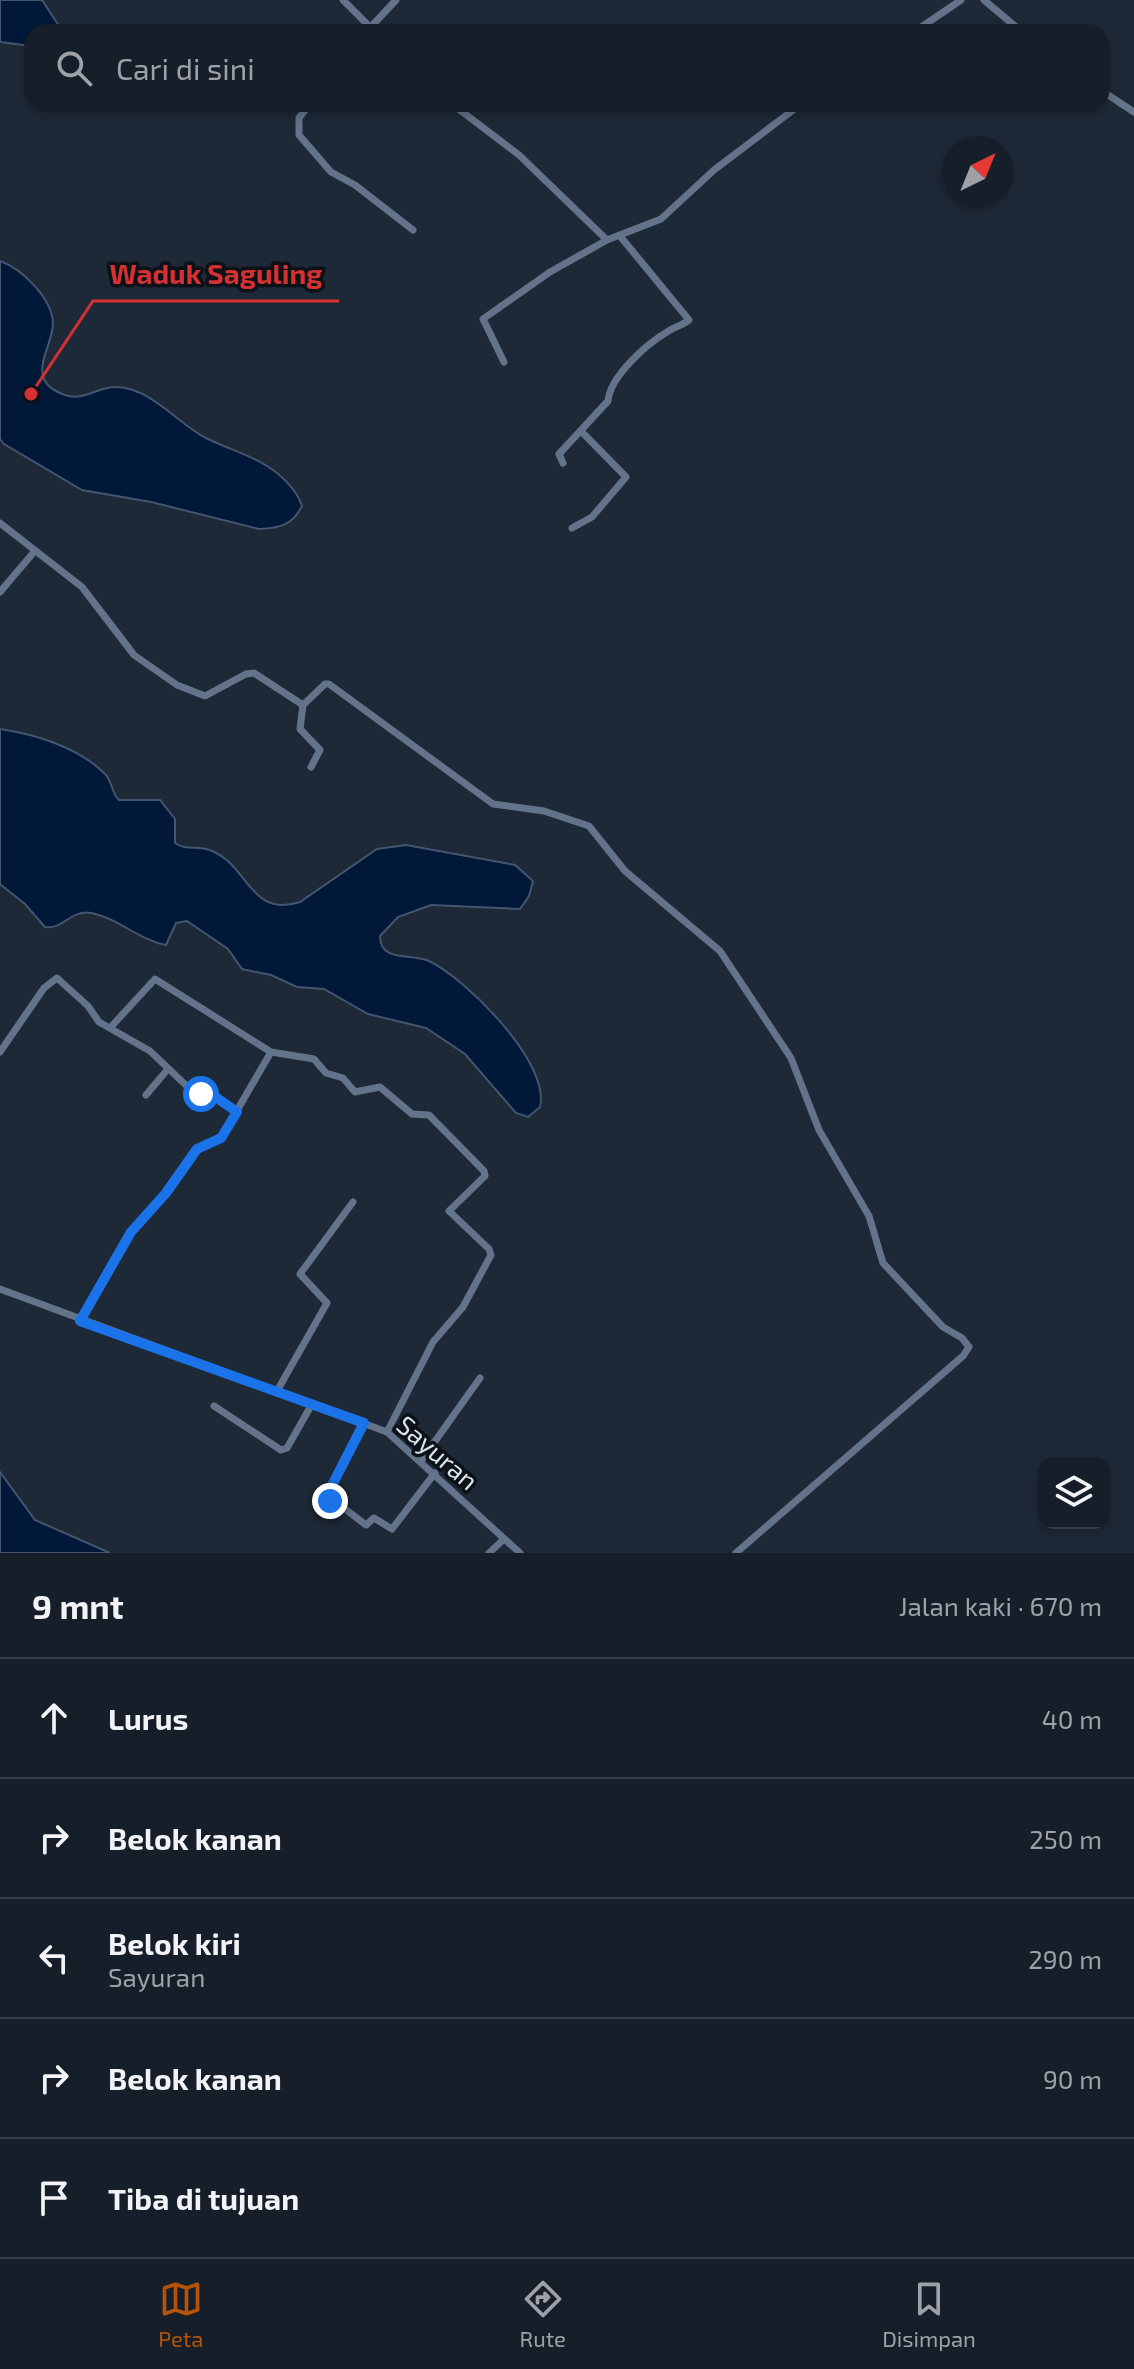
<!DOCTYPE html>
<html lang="id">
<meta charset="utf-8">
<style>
body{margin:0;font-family:"Exo 2",sans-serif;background:#1f2731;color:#f1f3f6}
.controls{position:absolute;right:24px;bottom:24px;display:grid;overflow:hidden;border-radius:16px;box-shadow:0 4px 12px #0003}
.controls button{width:72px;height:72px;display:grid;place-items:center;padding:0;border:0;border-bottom:2px solid #353d46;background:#161f29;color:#f1f3f6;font:40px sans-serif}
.compass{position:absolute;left:942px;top:136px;width:72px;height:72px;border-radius:50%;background:#161f29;box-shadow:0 4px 12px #0003;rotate:43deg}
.stop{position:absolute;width:24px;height:24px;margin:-18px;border:6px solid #1a73e8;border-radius:50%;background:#fff}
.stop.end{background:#1a73e8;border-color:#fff;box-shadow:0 2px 8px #0008}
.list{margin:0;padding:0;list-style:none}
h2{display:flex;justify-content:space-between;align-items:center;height:104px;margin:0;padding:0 32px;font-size:34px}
h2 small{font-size:26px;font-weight:400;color:#9ea2a8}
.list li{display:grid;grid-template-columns:52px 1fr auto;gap:24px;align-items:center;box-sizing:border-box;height:120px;padding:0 32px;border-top:2px solid #353d46}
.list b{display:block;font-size:30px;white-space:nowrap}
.list p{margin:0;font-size:26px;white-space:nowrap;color:#9ea2a8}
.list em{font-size:26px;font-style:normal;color:#9ea2a8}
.icon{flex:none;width:44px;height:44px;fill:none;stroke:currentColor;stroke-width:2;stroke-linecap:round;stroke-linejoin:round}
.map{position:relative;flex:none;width:1134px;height:1553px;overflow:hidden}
.search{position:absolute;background:#161f29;box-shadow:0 4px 12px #0003;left:24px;right:24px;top:24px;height:88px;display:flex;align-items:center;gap:20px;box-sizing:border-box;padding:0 28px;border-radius:24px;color:#9ea2a8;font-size:30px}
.sheet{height:704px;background:#161f29}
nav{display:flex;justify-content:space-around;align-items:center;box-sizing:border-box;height:112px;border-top:2px solid #353d46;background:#161f29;font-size:22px;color:#9ea2a8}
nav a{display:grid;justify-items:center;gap:4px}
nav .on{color:#b45309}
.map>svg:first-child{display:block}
.water{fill:#021839;stroke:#43556f;stroke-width:2}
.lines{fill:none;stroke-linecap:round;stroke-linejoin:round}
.minor{stroke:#637389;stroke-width:7}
.route{stroke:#1a73e8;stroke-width:10}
.labels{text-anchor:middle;stroke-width:7;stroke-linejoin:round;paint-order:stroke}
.street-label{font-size:26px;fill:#dce3ed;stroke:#0c1118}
.leader{fill:none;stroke:#d63132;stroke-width:3}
.callout-dot{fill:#d63132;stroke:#0c1118;stroke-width:3}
.callout-label{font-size:28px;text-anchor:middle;font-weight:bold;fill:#d63132;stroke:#0c1118;stroke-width:7;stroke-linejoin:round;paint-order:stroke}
</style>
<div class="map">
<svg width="1134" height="1553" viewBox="0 0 1134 1553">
<rect width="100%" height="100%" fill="#1e2937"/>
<g class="water">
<path d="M 0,0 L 42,0 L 63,32 L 32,32 L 32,46 L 0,42 Z"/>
<path d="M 0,261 C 22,269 52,298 53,323 C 53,349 22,380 65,395 C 84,402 98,386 117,387 C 151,388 178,424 206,438 C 230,450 255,456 277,473 C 288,482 298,493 302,506 C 292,526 279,528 259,529 L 151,502 L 82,490 L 4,444 L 0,439 Z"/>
<path d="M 0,729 C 35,734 79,748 104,773 C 113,781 111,793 119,800 L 160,800 L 175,819 L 175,843 C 186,851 199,845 212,851 C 249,866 250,918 300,902 L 377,849 L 406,845 L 515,865 L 533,881 L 529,896 L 520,909 L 431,905 L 398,917 L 380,936 C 380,963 412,953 429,961 C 465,978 551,1063 540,1107 L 528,1117 L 516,1113 L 465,1054 L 426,1028 L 368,1014 L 324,989 L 297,987 L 271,975 L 242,969 L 228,949 L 187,921 L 176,923 L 166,945 C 139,940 118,918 91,913 C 71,909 63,930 45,927 L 25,904 L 0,884 Z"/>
<path d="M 0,1472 L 35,1520 L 110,1553 L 0,1553 Z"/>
</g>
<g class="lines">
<g class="minor">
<path d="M 343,0 L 375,32"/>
<path d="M 984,0 L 1022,32"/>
<path d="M 366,32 L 396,0"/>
<path d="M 914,32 L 961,0"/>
<path d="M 1102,91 L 1134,112"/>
<path d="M 310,104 L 299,118 L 299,135 L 331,172 L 355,185 L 413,230"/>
<path d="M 452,104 L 519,155 L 607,240 L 661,219 L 714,170 L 801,104"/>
<path d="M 504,362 L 483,319 L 550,272 L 607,240"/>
<path d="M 563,463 L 559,454 L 608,401 C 610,377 645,345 667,332 C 674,327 683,325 689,320 L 620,236"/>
<path d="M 0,523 L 82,587 L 134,655 L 177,685 L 205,696 L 246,674 L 254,673 L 303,705 L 325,684 L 329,684 L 493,804 L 544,811 L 589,826 L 625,871 L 720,951 L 791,1058 L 819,1130 L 869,1216 L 883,1263 L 943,1327 L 962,1338 L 969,1347 L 963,1356 L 736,1553"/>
<path d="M 572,528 L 592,517 L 626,477 L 581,431"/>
<path d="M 0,592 L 34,552"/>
<path d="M 303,705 L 300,729 L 320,750 L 311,767"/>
<path d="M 0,1052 L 44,988 L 57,978 L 88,1006 L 99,1022 L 150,1051 L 192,1091 L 217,1098 L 237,1112"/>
<path d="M 271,1052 L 314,1059 L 326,1073 L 343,1078 L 355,1092 L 380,1087 L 412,1114 L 429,1115 L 484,1171 L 485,1176 L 449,1211 L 489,1249 L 491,1255 L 463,1307 L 433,1342 L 387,1432"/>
<path d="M 146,1095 L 168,1069"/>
<path d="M 0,1289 L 387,1432 L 520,1553"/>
<path d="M 80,1321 L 131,1232 L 166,1193 L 197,1149 L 221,1138 L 271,1052 L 155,979 L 110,1028"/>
<path d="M 277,1391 L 327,1303 L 300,1274 L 353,1202"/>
<path d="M 214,1406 L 281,1450 L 287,1448 L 312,1404"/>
<path d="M 364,1423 L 327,1495 L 366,1525 L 374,1518 L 392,1529 L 435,1473"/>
<path d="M 421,1461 L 480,1378"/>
<path d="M 489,1553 L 504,1539"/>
</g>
</g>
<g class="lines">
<path class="route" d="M 201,1094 L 217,1098 L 237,1112 L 221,1138 L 197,1149 L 166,1193 L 131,1232 L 80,1321 L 364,1423 L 327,1495 L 330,1501"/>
</g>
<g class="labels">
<g class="street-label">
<text transform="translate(437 1453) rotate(41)" y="9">Sayuran</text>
</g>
</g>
<path class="leader" d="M31 394L93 301H339"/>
<circle class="callout-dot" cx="31" cy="394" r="8"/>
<g class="callout-label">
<text x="216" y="284">Waduk Saguling</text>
</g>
</svg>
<div class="controls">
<button><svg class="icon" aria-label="layers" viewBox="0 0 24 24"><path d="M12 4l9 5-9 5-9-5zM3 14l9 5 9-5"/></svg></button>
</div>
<svg class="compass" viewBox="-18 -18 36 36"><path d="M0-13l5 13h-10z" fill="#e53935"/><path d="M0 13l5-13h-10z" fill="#9ea2a8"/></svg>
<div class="stop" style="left:201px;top:1094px"></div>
<div class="stop end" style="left:330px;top:1501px"></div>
<div class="search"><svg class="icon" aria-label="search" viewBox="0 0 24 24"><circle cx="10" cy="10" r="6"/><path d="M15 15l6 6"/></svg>Cari di sini</div>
</div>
<section class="sheet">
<h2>9 mnt<small>Jalan kaki · 670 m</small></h2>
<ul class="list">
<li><svg class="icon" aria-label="ahead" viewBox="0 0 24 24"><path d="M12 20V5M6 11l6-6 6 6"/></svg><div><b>Lurus</b></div><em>40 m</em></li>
<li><svg class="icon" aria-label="right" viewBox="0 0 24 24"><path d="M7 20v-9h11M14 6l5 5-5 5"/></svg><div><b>Belok kanan</b></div><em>250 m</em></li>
<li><svg class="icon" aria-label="left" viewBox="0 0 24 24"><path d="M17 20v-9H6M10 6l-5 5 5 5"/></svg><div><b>Belok kiri</b><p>Sayuran</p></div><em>290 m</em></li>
<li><svg class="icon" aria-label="right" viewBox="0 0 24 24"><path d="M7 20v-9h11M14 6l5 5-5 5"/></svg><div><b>Belok kanan</b></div><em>90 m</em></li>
<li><svg class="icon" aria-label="arrive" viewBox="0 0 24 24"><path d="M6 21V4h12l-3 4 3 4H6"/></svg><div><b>Tiba di tujuan</b></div></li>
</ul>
</section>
<nav>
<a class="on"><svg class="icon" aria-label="map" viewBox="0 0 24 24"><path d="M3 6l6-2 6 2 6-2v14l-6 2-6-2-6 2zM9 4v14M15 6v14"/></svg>Peta</a>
<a><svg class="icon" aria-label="directions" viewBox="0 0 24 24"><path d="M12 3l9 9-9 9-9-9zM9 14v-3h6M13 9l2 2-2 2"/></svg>Rute</a>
<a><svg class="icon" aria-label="saved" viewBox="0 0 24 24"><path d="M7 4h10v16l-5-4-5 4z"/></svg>Disimpan</a>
</nav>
